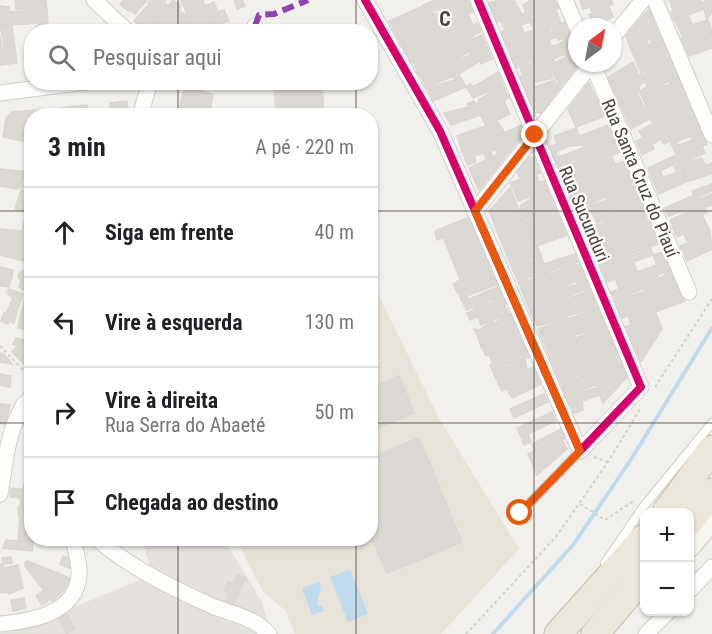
<!DOCTYPE html>
<html lang="pt">
<meta charset="utf-8">
<style>
body{margin:0;font-family:"Roboto Condensed",sans-serif;background:#f2f2f2;color:#202124}
.controls{position:absolute;right:18px;bottom:18px;display:grid;overflow:hidden;border-radius:12px;box-shadow:0 2px 4px #0004}
.controls button{width:54px;height:54px;display:grid;place-items:center;padding:0;border:0;border-bottom:2px solid #e0e0e0;background:#fff;color:#202124;font:30px sans-serif}
.compass{position:absolute;left:568px;top:18px;width:54px;height:54px;border-radius:50%;background:#fff;box-shadow:0 2px 4px #0004;rotate:32deg}
.stop{position:absolute;width:18px;height:18px;margin:-14px;border:4px solid #ea580c;border-radius:50%;background:#fff}
.stop.end{background:#ea580c;border-color:#fff;box-shadow:0 2px 6px #0008}
.list{margin:0;padding:0;list-style:none}
h2{display:flex;justify-content:space-between;align-items:center;height:78px;margin:0;padding:0 24px;font-size:26px}
h2 small{font-size:20px;font-weight:400;color:#757577}
.list li{display:grid;grid-template-columns:39px 1fr auto;gap:18px;align-items:center;box-sizing:border-box;height:90px;padding:0 24px;border-top:2px solid #e0e0e0}
.list b{display:block;font-size:22px;white-space:nowrap}
.list p{margin:0;font-size:20px;white-space:nowrap;color:#757577}
.list em{font-size:20px;font-style:normal;color:#757577}
.icon{flex:none;width:33px;height:33px;fill:none;stroke:currentColor;stroke-width:2;stroke-linecap:round;stroke-linejoin:round}
.map{position:relative;flex:none;width:712px;height:634px;overflow:hidden}
.search{position:absolute;background:#fff;box-shadow:0 2px 4px #0004;left:24px;top:24px;width:354px;height:66px;display:flex;align-items:center;gap:15px;box-sizing:border-box;padding:0 21px;border-radius:24px;color:#757577;font-size:22px}
.panel{position:absolute;background:#fff;box-shadow:0 2px 4px #0004;left:24px;top:108px;width:354px;height:438px;border-radius:24px}
.map>svg:first-child{display:block}
.residential{fill:#e5e2db}
.education{fill:#e8e3d8}
.water{fill:#c0dbed}
.lines{fill:none;stroke-linecap:round;stroke-linejoin:round}
.stream{stroke:#c0dbed;stroke-width:4}
.building{fill:#dcd9d5;stroke:#dad7d2;stroke-width:1.5;fill-rule:evenodd}
.service-casing{stroke:#d0ceca;stroke-width:10}
.minor-casing{stroke:#d0ceca;stroke-width:17}
.secondary-casing{stroke:#d0cdc4;stroke-width:23}
.motorway-casing{stroke:#c9bda9;stroke-width:29}
.path{stroke:#d2d0cb;stroke-width:2;stroke-dasharray:3 3;stroke-linecap:butt}
.service{stroke:#fdfdfc;stroke-width:8}
.minor{stroke:#fdfdfc;stroke-width:15}
.secondary{stroke:#f7f5f0;stroke-width:21}
.motorway{stroke:#ece7db;stroke-width:27}
.quiet{stroke:#8e44ad;stroke-width:6;stroke-dasharray:12 6;stroke-linecap:butt}
.cycleway-casing{stroke:#fff;stroke-width:11}
.cycleway{stroke:#d6006c;stroke-width:8}
.route{stroke:#ea580c;stroke-width:8}
.grid{fill:none;stroke:#484239;stroke-width:1.5;stroke-opacity:0.55}
.labels{text-anchor:middle;stroke-width:4.5;stroke-linejoin:round;paint-order:stroke}
.street-label{font-size:18px;fill:#484239;stroke:#fff}
.grid-label{font-size:20px;text-anchor:middle;font-weight:bold;fill:#484239;stroke:#fff;stroke-width:4.5;stroke-linejoin:round;paint-order:stroke}
</style>
<div class="map">
<svg width="712" height="634" viewBox="0 0 712 634">
<rect width="100%" height="100%" fill="#f2f0ec"/>
<path class="residential" d="M 141,538 L 224,539 L 262,602 L 271,634 L 0,634 L 0,630 L 37,622 L 153,575 Z"/>
<path class="education" d="M 371,280 L 439,418 L 519,549 L 441,634 L 295,634 L 285,610 L 263,592 L 236,539 L 370,538 Z"/>
<g class="water">
<path d="M 350,569 L 368,614 L 348,622 L 330,577 Z"/>
<path d="M 319,582 L 321,589 L 317,602 L 318,607 L 322,605 L 324,611 L 312,615 L 302,588 Z"/>
</g>
<g class="lines">
<path class="stream" d="M 493,634 L 573,545 L 630,461 L 712,328"/>
</g>
<g class="building">
<path d="M 15,0 L 23,0 L 24,9 L 16,9 Z"/>
<path d="M 23,0 L 38,0 L 34,0 L 35,14 L 47,12 L 48,22 L 26,24 Z"/>
<path d="M 34,0 L 46,0 L 47,12 L 35,14 Z"/>
<path d="M 124,0 L 137,0 L 128,11 L 120,4 Z"/>
<path d="M 137,0 L 147,0 L 135,14 L 129,9 Z"/>
<path d="M 151,0 L 161,0 L 154,8 L 148,3 Z"/>
<path d="M 161,0 L 166,0 L 164,2 L 167,5 L 147,32 L 140,26 Z"/>
<path d="M 173,0 L 177,3 L 165,32 L 161,32 L 168,19 L 161,15 Z"/>
<path d="M 181,0 L 192,0 L 201,23 L 193,26 Z"/>
<path d="M 194,0 L 203,0 L 215,32 L 205,32 Z"/>
<path d="M 234,0 L 242,0 L 245,6 L 237,9 Z"/>
<path d="M 435,0 L 467,0 L 432,12 L 434,15 L 429,17 L 423,5 Z"/>
<path d="M 467,0 L 473,12 L 435,29 L 429,17 Z"/>
<path d="M 499,0 L 514,0 L 516,4 L 493,13 L 489,3 Z"/>
<path d="M 531,0 L 554,0 L 526,13 L 523,5 Z"/>
<path d="M 554,0 L 559,8 L 530,22 L 526,13 Z"/>
<path d="M 611,0 L 613,4 L 592,12 L 590,7 L 583,9 L 580,1 Z"/>
<path d="M 696,0 L 673,10 L 670,1 L 672,0 Z"/>
<path d="M 700,0 L 704,9 L 674,20 L 671,12 Z"/>
<path d="M 707,0 L 712,0 L 712,5 L 704,9 L 701,3 Z"/>
<path d="M 214,2 L 221,21 L 213,24 L 205,6 Z"/>
<path d="M 177,3 L 180,4 L 180,15 L 172,15 Z"/>
<path d="M 149,4 L 154,8 L 140,26 L 134,21 Z"/>
<path d="M 0,6 L 9,7 L 9,12 L 24,11 L 26,24 L 0,25 Z"/>
<path d="M 423,6 L 429,17 L 394,31 L 389,21 Z"/>
<path d="M 517,6 L 522,14 L 497,22 L 493,13 Z"/>
<path d="M 712,6 L 712,12 L 707,19 L 704,10 Z"/>
<path d="M 609,7 L 613,17 L 594,27 L 589,15 Z"/>
<path d="M 649,9 L 661,35 L 630,47 L 626,36 Z"/>
<path d="M 224,10 L 229,21 L 222,23 L 217,12 Z"/>
<path d="M 556,10 L 561,24 L 536,34 L 530,22 Z"/>
<path d="M 182,13 L 187,14 L 194,32 L 185,32 Z"/>
<path d="M 526,13 L 530,22 L 505,30 L 501,21 Z"/>
<path d="M 468,14 L 473,25 L 441,40 L 435,29 Z"/>
<path d="M 161,15 L 168,19 L 161,32 L 148,32 Z"/>
<path d="M 172,15 L 178,15 L 176,32 L 165,32 Z"/>
<path d="M 178,15 L 183,15 L 185,32 L 176,32 Z"/>
<path d="M 685,16 L 689,17 L 692,24 L 679,29 L 675,20 Z"/>
<path d="M 429,17 L 435,29 L 416,36 L 411,24 Z"/>
<path d="M 708,20 L 711,28 L 683,37 L 679,29 Z"/>
<path d="M 221,21 L 225,32 L 217,32 L 213,24 Z"/>
<path d="M 44,22 L 47,22 L 49,28 L 36,32 L 34,28 Z"/>
<path d="M 565,22 L 570,36 L 558,40 L 557,37 L 549,40 L 551,44 L 541,48 L 537,34 L 550,29 L 551,32 L 554,31 L 552,27 Z"/>
<path d="M 477,23 L 481,32 L 473,35 L 470,27 Z"/>
<path d="M 411,24 L 416,36 L 400,42 L 394,31 Z"/>
<path d="M 0,25 L 12,25 L 17,63 L 8,64 Z"/>
<path d="M 521,25 L 524,33 L 503,40 L 500,32 Z"/>
<path d="M 470,27 L 474,36 L 446,50 L 441,40 Z"/>
<path d="M 435,29 L 441,40 L 406,53 L 400,42 Z"/>
<path d="M 711,29 L 712,38 L 685,47 L 681,38 Z"/>
<path d="M 534,30 L 537,38 L 507,48 L 503,40 Z"/>
<path d="M 482,35 L 487,47 L 471,54 L 470,51 L 452,63 L 446,50 Z"/>
<path d="M 661,35 L 664,44 L 634,56 L 630,47 L 647,42 L 650,48 L 652,38 Z"/>
<path d="M 0,36 L 2,47 L 5,47 L 8,64 L 0,65 Z"/>
<path d="M 570,36 L 576,49 L 547,62 L 541,48 L 557,45 Z"/>
<path d="M 538,39 L 541,48 L 511,59 L 507,50 Z"/>
<path d="M 441,40 L 447,51 L 411,62 L 406,53 Z"/>
<path d="M 712,40 L 712,48 L 689,56 L 686,48 Z"/>
<path d="M 664,44 L 668,53 L 638,65 L 634,56 Z"/>
<path d="M 487,47 L 492,59 L 481,64 L 480,61 L 459,74 L 452,63 Z"/>
<path d="M 541,48 L 545,58 L 534,62 L 533,60 L 515,69 L 511,60 Z"/>
<path d="M 575,50 L 577,63 L 580,63 L 568,78 L 560,60 L 566,57 L 564,54 Z"/>
<path d="M 447,51 L 453,65 L 447,67 L 446,65 L 419,77 L 413,61 Z"/>
<path d="M 668,53 L 672,62 L 641,73 L 638,65 Z"/>
<path d="M 545,58 L 549,67 L 523,76 L 520,68 Z"/>
<path d="M 553,59 L 554,63 L 560,60 L 568,78 L 558,90 L 556,84 L 559,83 L 547,62 Z"/>
<path d="M 633,62 L 639,75 L 613,88 L 608,77 Z"/>
<path d="M 672,62 L 676,71 L 646,83 L 642,75 Z"/>
<path d="M 453,65 L 461,78 L 455,80 L 453,76 L 426,88 L 421,76 Z"/>
<path d="M 549,67 L 553,78 L 533,83 L 535,87 L 525,90 L 519,77 Z"/>
<path d="M 676,71 L 680,81 L 671,84 L 669,81 L 649,91 L 646,83 Z"/>
<path d="M 498,72 L 503,85 L 473,98 L 466,86 L 471,84 L 473,87 Z"/>
<path d="M 641,74 L 645,82 L 638,86 L 640,91 L 619,102 L 613,88 Z"/>
<path d="M 461,78 L 466,87 L 433,101 L 428,88 Z"/>
<path d="M 555,80 L 558,90 L 541,113 L 535,112 L 525,90 Z"/>
<path d="M 680,81 L 684,89 L 653,100 L 649,91 Z"/>
<path d="M 274,82 L 322,82 L 324,116 L 276,116 Z"/>
<path d="M 589,83 L 605,116 L 576,127 L 568,109 Z"/>
<path d="M 503,85 L 509,98 L 479,112 L 476,104 L 479,102 L 478,100 Z"/>
<path d="M 185,87 L 213,94 L 209,116 L 172,116 L 173,111 L 185,113 L 185,110 L 179,109 Z"/>
<path d="M 647,87 L 654,101 L 646,105 L 639,91 Z"/>
<path d="M 684,89 L 688,99 L 657,110 L 653,100 Z"/>
<path d="M 637,93 L 643,106 L 625,115 L 619,102 Z"/>
<path d="M 688,99 L 691,108 L 660,118 L 657,110 Z"/>
<path d="M 127,101 L 128,116 L 112,116 L 110,103 Z"/>
<path d="M 474,101 L 481,115 L 451,125 L 444,113 L 469,107 L 467,104 Z"/>
<path d="M 504,101 L 510,114 L 486,126 L 479,112 Z"/>
<path d="M 654,101 L 658,114 L 651,118 L 649,114 L 633,121 L 629,113 Z"/>
<path d="M 87,105 L 88,116 L 68,115 L 67,107 Z"/>
<path d="M 67,107 L 68,116 L 59,116 L 58,109 Z"/>
<path d="M 691,108 L 695,117 L 664,127 L 660,118 Z"/>
<path d="M 47,109 L 58,109 L 59,116 L 48,116 Z"/>
<path d="M 47,109 L 48,116 L 32,116 L 32,143 L 3,137 L 6,118 L 12,112 Z"/>
<path d="M 111,112 L 112,116 L 89,115 Z"/>
<path d="M 629,113 L 633,121 L 649,114 L 651,118 L 631,129 L 625,115 Z"/>
<path d="M 658,114 L 665,128 L 643,138 L 639,131 L 653,124 L 650,119 Z"/>
<path d="M 695,117 L 699,125 L 668,137 L 664,127 Z"/>
<path d="M 497,121 L 505,133 L 494,138 L 488,125 Z"/>
<path d="M 488,125 L 494,138 L 492,141 L 484,144 L 483,140 L 466,147 L 468,150 L 462,151 L 457,136 Z"/>
<path d="M 521,125 L 524,133 L 501,162 L 491,139 Z"/>
<path d="M 608,125 L 612,134 L 583,145 L 580,136 Z"/>
<path d="M 699,125 L 707,144 L 676,154 L 668,137 ZM 691,136 L 693,140 L 678,145 L 676,142 Z"/>
<path d="M 576,128 L 579,135 L 557,144 L 554,136 Z"/>
<path d="M 665,128 L 670,141 L 664,144 L 661,139 L 652,144 L 654,149 L 642,155 L 636,141 Z"/>
<path d="M 612,134 L 616,143 L 587,153 L 583,145 Z"/>
<path d="M 579,135 L 583,145 L 569,146 L 556,152 L 557,155 L 553,157 L 549,147 Z"/>
<path d="M 483,140 L 484,144 L 492,141 L 496,150 L 491,151 L 492,157 L 487,159 L 484,153 L 474,156 L 476,162 L 468,165 L 462,151 L 468,150 L 466,147 Z"/>
<path d="M 616,143 L 620,152 L 591,163 L 587,154 Z"/>
<path d="M 702,146 L 705,153 L 680,164 L 676,154 Z"/>
<path d="M 584,147 L 587,154 L 569,161 L 567,154 Z"/>
<path d="M 498,154 L 501,162 L 479,190 L 469,168 Z"/>
<path d="M 567,154 L 569,161 L 557,165 L 554,158 Z"/>
<path d="M 587,154 L 591,163 L 569,172 L 569,167 L 564,169 L 565,173 L 558,173 L 555,166 Z"/>
<path d="M 611,155 L 615,163 L 595,172 L 591,163 Z"/>
<path d="M 676,155 L 682,168 L 676,171 L 673,165 L 660,171 L 663,177 L 653,181 L 648,168 Z"/>
<path d="M 528,157 L 534,157 L 540,173 L 521,180 L 517,172 Z"/>
<path d="M 702,158 L 705,165 L 684,173 L 680,164 Z"/>
<path d="M 624,161 L 628,170 L 599,181 L 595,172 Z"/>
<path d="M 591,163 L 595,172 L 565,183 L 561,174 Z"/>
<path d="M 712,163 L 712,174 L 688,181 L 684,173 Z"/>
<path d="M 0,169 L 29,172 L 28,180 L 19,179 L 17,189 L 0,186 Z"/>
<path d="M 628,170 L 632,179 L 603,190 L 599,181 Z"/>
<path d="M 681,171 L 688,181 L 659,194 L 653,181 Z"/>
<path d="M 29,172 L 32,173 L 32,189 L 23,187 Z"/>
<path d="M 595,172 L 599,181 L 569,193 L 565,183 Z"/>
<path d="M 536,174 L 539,183 L 514,191 L 510,183 Z"/>
<path d="M 19,179 L 23,179 L 21,188 L 17,187 Z"/>
<path d="M 632,179 L 639,198 L 610,208 L 603,190 Z"/>
<path d="M 544,181 L 548,190 L 518,201 L 514,191 Z"/>
<path d="M 599,181 L 603,190 L 572,202 L 569,193 Z"/>
<path d="M 712,184 L 712,191 L 698,197 L 699,199 L 696,200 L 692,191 Z"/>
<path d="M 510,188 L 519,210 L 493,220 L 489,211 Z"/>
<path d="M 21,190 L 32,192 L 32,212 L 15,209 Z"/>
<path d="M 548,190 L 552,200 L 522,210 L 520,206 L 532,198 L 531,196 Z"/>
<path d="M 603,190 L 605,197 L 576,210 L 572,202 Z"/>
<path d="M 712,194 L 712,205 L 705,207 L 707,213 L 702,215 L 696,200 Z"/>
<path d="M 694,195 L 698,206 L 668,216 L 665,208 Z"/>
<path d="M 639,198 L 644,207 L 613,215 L 610,208 Z"/>
<path d="M 552,200 L 556,209 L 525,219 L 522,210 Z"/>
<path d="M 607,200 L 610,208 L 580,219 L 576,210 Z"/>
<path d="M 644,207 L 648,216 L 618,226 L 614,217 Z"/>
<path d="M 699,207 L 702,215 L 673,228 L 670,220 Z"/>
<path d="M 610,208 L 614,217 L 597,223 L 593,214 Z"/>
<path d="M 522,209 L 525,219 L 507,223 L 496,229 L 493,220 Z"/>
<path d="M 555,209 L 559,217 L 530,228 L 526,221 Z"/>
<path d="M 27,211 L 32,212 L 32,232 L 22,230 Z"/>
<path d="M 702,215 L 706,223 L 677,237 L 673,228 Z"/>
<path d="M 648,216 L 652,225 L 622,236 L 618,226 Z"/>
<path d="M 470,217 L 478,236 L 447,247 L 440,229 Z"/>
<path d="M 559,217 L 563,226 L 533,237 L 530,228 Z"/>
<path d="M 614,217 L 618,226 L 587,237 L 584,228 L 605,223 L 604,221 Z"/>
<path d="M 525,219 L 530,228 L 500,239 L 496,229 Z"/>
<path d="M 706,223 L 710,231 L 687,241 L 684,234 Z"/>
<path d="M 652,225 L 655,233 L 626,244 L 622,236 Z"/>
<path d="M 563,226 L 567,235 L 537,246 L 533,237 Z"/>
<path d="M 618,226 L 622,236 L 591,247 L 587,237 Z"/>
<path d="M 530,228 L 533,237 L 504,248 L 500,239 Z"/>
<path d="M 0,229 L 32,232 L 32,242 L 0,236 Z"/>
<path d="M 440,229 L 443,238 L 437,240 L 435,231 Z"/>
<path d="M 710,232 L 712,249 L 687,261 L 680,246 Z"/>
<path d="M 655,233 L 660,243 L 630,254 L 626,244 Z"/>
<path d="M 0,236 L 32,242 L 32,252 L 0,244 Z"/>
<path d="M 478,236 L 486,256 L 456,269 L 447,247 Z"/>
<path d="M 622,236 L 626,244 L 595,255 L 591,247 Z"/>
<path d="M 533,237 L 537,246 L 531,248 L 530,246 L 507,256 L 504,248 Z"/>
<path d="M 626,244 L 630,254 L 599,265 L 595,255 Z"/>
<path d="M 0,246 L 32,252 L 31,263 L 0,255 Z"/>
<path d="M 537,246 L 541,255 L 511,265 L 507,256 Z"/>
<path d="M 651,248 L 653,255 L 633,262 L 631,256 Z"/>
<path d="M 663,252 L 668,261 L 657,265 L 653,255 Z"/>
<path d="M 575,254 L 578,262 L 548,272 L 544,264 Z"/>
<path d="M 630,254 L 634,263 L 604,274 L 600,266 Z"/>
<path d="M 487,255 L 496,277 L 457,292 L 453,284 L 460,280 L 456,269 Z"/>
<path d="M 541,255 L 544,264 L 515,275 L 511,265 L 534,260 L 533,258 Z"/>
<path d="M 668,261 L 671,270 L 641,281 L 637,272 Z"/>
<path d="M 634,263 L 637,272 L 607,282 L 604,274 Z"/>
<path d="M 544,264 L 548,273 L 526,278 L 527,281 L 519,284 L 515,275 Z"/>
<path d="M 574,265 L 580,265 L 583,272 L 552,283 L 549,274 Z"/>
<path d="M 0,267 L 13,270 L 12,278 L 0,275 Z"/>
<path d="M 671,270 L 675,279 L 645,290 L 641,281 L 658,275 L 659,279 Z"/>
<circle cx="24" cy="276" r="5.5"/>
<path d="M 583,272 L 587,281 L 577,284 L 576,281 L 556,291 L 552,283 Z"/>
<path d="M 548,273 L 552,283 L 523,293 L 519,284 Z"/>
<path d="M 638,273 L 641,281 L 619,289 L 616,281 Z"/>
<path d="M 0,275 L 11,278 L 9,287 L 0,286 Z"/>
<path d="M 496,277 L 498,284 L 467,296 L 468,299 L 462,302 L 458,292 Z"/>
<path d="M 675,279 L 681,293 L 651,303 L 645,290 Z"/>
<path d="M 21,280 L 28,281 L 26,291 L 19,287 Z"/>
<path d="M 587,281 L 590,290 L 583,290 L 560,300 L 556,291 Z"/>
<path d="M 641,281 L 645,288 L 615,299 L 611,292 Z"/>
<path d="M 28,282 L 32,282 L 32,295 L 26,294 Z"/>
<path d="M 552,283 L 556,291 L 526,301 L 523,293 Z"/>
<path d="M 499,286 L 503,295 L 466,310 L 463,302 Z"/>
<path d="M 9,289 L 23,294 L 15,317 L 6,314 L 13,298 L 7,293 Z"/>
<path d="M 590,290 L 595,299 L 564,310 L 560,302 Z"/>
<path d="M 556,291 L 560,300 L 530,311 L 526,301 Z"/>
<path d="M 646,291 L 649,298 L 618,309 L 615,300 Z"/>
<path d="M 681,293 L 685,301 L 655,312 L 651,303 Z"/>
<path d="M 26,294 L 32,295 L 32,307 L 23,306 Z"/>
<path d="M 503,295 L 507,304 L 470,320 L 467,313 L 475,309 L 474,307 L 493,302 L 492,299 Z"/>
<path d="M 649,298 L 652,306 L 622,318 L 618,309 Z"/>
<path d="M 595,299 L 598,308 L 566,316 L 564,310 Z"/>
<path d="M 560,300 L 564,310 L 534,320 L 530,311 Z"/>
<path d="M 504,305 L 509,314 L 481,325 L 478,316 Z"/>
<path d="M 23,306 L 32,307 L 32,316 L 28,315 L 28,319 L 20,317 Z"/>
<path d="M 652,306 L 657,316 L 631,325 L 628,315 Z"/>
<path d="M 598,308 L 602,317 L 571,327 L 568,319 Z"/>
<path d="M 564,310 L 568,319 L 537,326 L 534,320 Z"/>
<path d="M 4,313 L 16,317 L 14,323 L 9,321 L 8,324 L 1,321 Z"/>
<path d="M 511,313 L 515,322 L 478,338 L 474,329 L 479,330 L 492,321 L 493,324 Z"/>
<path d="M 657,316 L 662,329 L 641,362 L 625,327 Z"/>
<path d="M 20,317 L 30,322 L 32,319 L 32,331 L 18,328 Z"/>
<path d="M 602,317 L 606,326 L 575,335 L 571,327 Z"/>
<path d="M 568,319 L 571,327 L 541,337 L 538,329 Z"/>
<path d="M 515,322 L 518,330 L 481,347 L 478,338 Z"/>
<path d="M 606,326 L 610,336 L 579,346 L 576,338 Z"/>
<path d="M 571,327 L 575,337 L 546,347 L 541,337 Z"/>
<path d="M 518,330 L 522,340 L 486,356 L 482,347 Z"/>
<path d="M 610,336 L 614,344 L 583,355 L 579,346 Z"/>
<path d="M 574,337 L 579,346 L 549,356 L 546,347 Z"/>
<path d="M 16,338 L 32,342 L 32,352 L 13,344 Z"/>
<path d="M 522,340 L 526,349 L 492,362 L 489,355 Z"/>
<path d="M 614,344 L 617,353 L 587,363 L 584,356 Z"/>
<path d="M 17,346 L 32,354 L 29,369 L 12,352 Z"/>
<path d="M 579,346 L 583,354 L 553,365 L 549,356 Z"/>
<path d="M 526,349 L 530,357 L 507,365 L 508,367 L 494,374 L 490,365 Z"/>
<path d="M 0,353 L 4,354 L 12,364 L 0,362 Z"/>
<path d="M 617,353 L 623,367 L 593,377 L 587,363 Z"/>
<path d="M 583,355 L 587,363 L 557,374 L 553,365 Z"/>
<path d="M 525,359 L 527,370 L 498,383 L 494,374 Z"/>
<path d="M 587,363 L 591,373 L 574,376 L 575,378 L 561,383 L 557,374 Z"/>
<path d="M 534,367 L 538,375 L 502,391 L 498,383 Z"/>
<path d="M 623,367 L 627,377 L 603,403 L 593,377 Z"/>
<path d="M 591,373 L 596,385 L 565,395 L 561,383 Z"/>
<path d="M 0,374 L 11,376 L 10,387 L 0,385 Z"/>
<path d="M 538,375 L 541,384 L 512,398 L 507,389 Z"/>
<path d="M 399,376 L 414,413 L 370,431 L 370,388 Z"/>
<path d="M 597,388 L 600,395 L 570,405 L 565,395 Z"/>
<path d="M 544,394 L 548,402 L 514,418 L 510,409 Z"/>
<path d="M 582,401 L 583,410 L 574,413 L 571,405 Z"/>
<path d="M 0,404 L 10,405 L 6,425 L 0,423 Z"/>
<path d="M 552,412 L 556,421 L 521,437 L 517,428 Z"/>
<path d="M 561,429 L 565,438 L 535,451 L 532,444 Z"/>
<path d="M 528,433 L 531,442 L 524,445 L 521,437 Z"/>
<path d="M 419,438 L 462,542 L 387,573 L 370,534 L 370,458 Z"/>
<path d="M 562,439 L 567,449 L 537,475 L 528,454 Z"/>
<path d="M 24,484 L 32,485 L 32,491 L 23,490 Z"/>
<path d="M 11,488 L 32,491 L 32,508 L 20,507 L 21,498 L 10,497 Z"/>
<path d="M 18,507 L 32,508 L 32,517 L 19,517 Z"/>
<path d="M 20,518 L 32,518 L 33,542 L 18,541 Z"/>
<path d="M 6,540 L 33,542 L 32,551 L 3,548 Z"/>
<path d="M 63,556 L 73,560 L 71,569 L 60,564 Z"/>
<path d="M 11,557 L 12,563 L 3,564 L 2,558 Z"/>
<path d="M 27,561 L 58,573 L 52,583 L 25,563 Z"/>
<path d="M 25,563 L 62,591 L 59,595 L 52,601 L 25,566 Z"/>
<path d="M 0,564 L 3,564 L 9,592 L 1,593 Z"/>
<path d="M 18,565 L 23,588 L 9,594 L 4,568 Z"/>
<path d="M 58,573 L 71,579 L 63,591 L 52,583 Z"/>
<path d="M 237,575 L 245,578 L 233,607 L 225,603 L 229,593 L 224,590 L 228,582 L 233,584 Z"/>
<path d="M 44,590 L 51,599 L 42,605 L 36,596 Z"/>
<path d="M 24,598 L 26,608 L 13,611 L 11,600 Z"/>
<path d="M 67,614 L 75,629 L 67,634 L 59,619 Z"/>
</g>
<g class="lines">
<defs>
<g id="service">
<path d="M 520,513 L 580,451"/>
<path d="M 605,563 L 644,506 L 712,423"/>
</g>
<g id="minor">
<path d="M 94,0 L 128,32"/>
<path d="M 365,0 L 440,131 L 580,451 L 641,387 L 478,0"/>
<path d="M 565,0 L 577,28"/>
<path d="M 655,0 L 712,135"/>
<path d="M 255,26 L 256,32"/>
<path d="M 613,37 L 643,0"/>
<path d="M 592,63 L 689,292"/>
<path d="M 0,93 L 86,82"/>
<path d="M 140,116 L 150,82"/>
<path d="M 475,211 L 592,63"/>
<path d="M 23,405 L 32,424"/>
<path d="M 0,494 C 6,462 7,420 32,396"/>
<path d="M 96,538 C 129,567 172,588 212,606 C 232,614 254,617 269,634"/>
<path d="M 690,590 L 712,567"/>
<path d="M 0,624 C 31,621 76,614 79,575 C 80,563 75,550 73,538"/>
<path d="M 646,634 L 668,612"/>
</g>
<path id="secondary" d="M 690,546 L 712,520"/>
<g id="motorway">
<path d="M 666,512 L 712,449"/>
<path d="M 690,521 L 712,492"/>
<path d="M 558,634 L 644,538"/>
<path d="M 595,634 L 644,576"/>
</g>
</defs>
<use href="#service" class="service-casing"/>
<use href="#minor" class="minor-casing"/>
<use href="#secondary" class="secondary-casing"/>
<use href="#motorway" class="motorway-casing"/>
<g class="path">
<path d="M 0,346 L 32,379"/>
<path d="M 655,387 L 712,299"/>
<path d="M 594,457 L 608,462"/>
<path d="M 580,504 L 605,520 L 635,500"/>
<path d="M 466,634 L 555,538 L 608,462 L 640,409"/>
</g>
<use href="#service" class="service"/>
<use href="#minor" class="minor"/>
<use href="#secondary" class="secondary"/>
<use href="#motorway" class="motorway"/>
<path class="quiet" d="M 255,26 L 259,15 L 274,14 L 308,0"/>
<defs>
<path id="cycleway" d="M 365,0 L 440,131 L 580,451 L 641,387 L 478,0"/>
</defs>
<use href="#cycleway" class="cycleway-casing"/>
<use href="#cycleway" class="cycleway"/>
</g>
<g class="lines">
<path class="route" d="M 520,513 L 580,451 L 475,211 L 535,135"/>
</g>
<path class="grid" d="M 178,0 L 178,32M 356,0 L 356,32M 534,0 L 534,634M 178,82 L 178,116M 356,82 L 356,116M 0,211 L 32,211M 370,211 L 712,211M 0,423 L 32,423M 370,423 L 712,423M 178,538 L 178,634M 356,538 L 356,634"/>
<g class="labels">
<g class="street-label">
<text transform="translate(640 178) rotate(67)" y="6">Rua Santa Cruz do Piauí</text>
<text transform="translate(584 214) rotate(67)" y="6">Rua Sucunduri</text>
</g>
</g>
<g class="grid-label">
<text x="445" y="26">C</text>
</g>
</svg>
<div class="controls">
<button>+</button>
<button>−</button>
</div>
<svg class="compass" viewBox="-18 -18 36 36"><path d="M0-13l5 13h-10z" fill="#e53935"/><path d="M0 13l5-13h-10z" fill="#757577"/></svg>
<div class="stop" style="left:520px;top:513px"></div>
<div class="stop end" style="left:535px;top:135px"></div>
<div class="search"><svg class="icon" aria-label="search" viewBox="0 0 24 24"><circle cx="10" cy="10" r="6"/><path d="M15 15l6 6"/></svg>Pesquisar aqui</div>
<section class="panel">
<h2>3 min<small>A pé · 220 m</small></h2>
<ul class="list">
<li><svg class="icon" aria-label="ahead" viewBox="0 0 24 24"><path d="M12 20V5M6 11l6-6 6 6"/></svg><div><b>Siga em frente</b></div><em>40 m</em></li>
<li><svg class="icon" aria-label="left" viewBox="0 0 24 24"><path d="M17 20v-9H6M10 6l-5 5 5 5"/></svg><div><b>Vire à esquerda</b></div><em>130 m</em></li>
<li><svg class="icon" aria-label="right" viewBox="0 0 24 24"><path d="M7 20v-9h11M14 6l5 5-5 5"/></svg><div><b>Vire à direita</b><p>Rua Serra do Abaeté</p></div><em>50 m</em></li>
<li><svg class="icon" aria-label="arrive" viewBox="0 0 24 24"><path d="M6 21V4h12l-3 4 3 4H6"/></svg><div><b>Chegada ao destino</b></div></li>
</ul>
</section>
</div>
